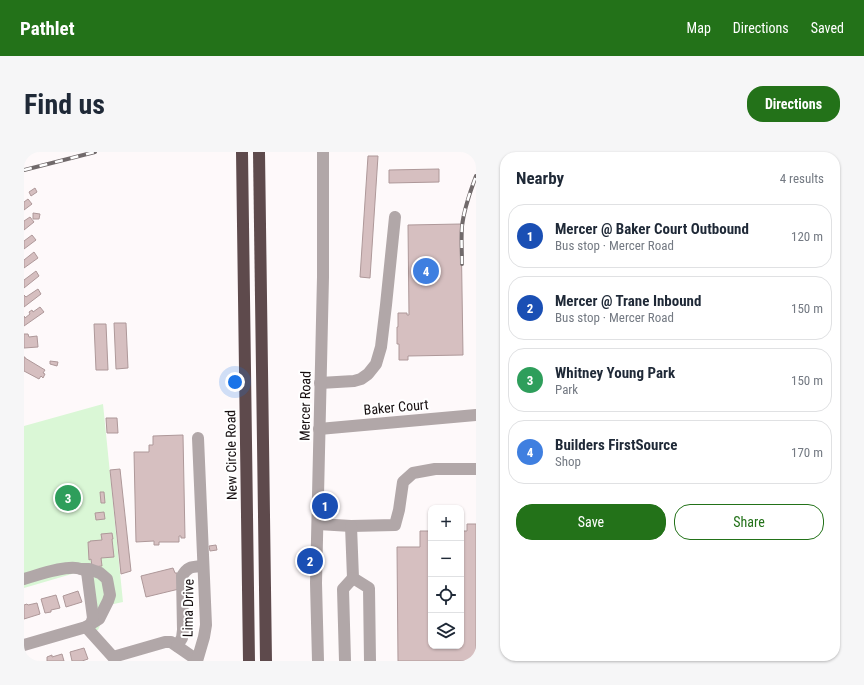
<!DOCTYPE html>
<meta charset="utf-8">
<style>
body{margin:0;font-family:"Roboto Condensed",sans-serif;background:#f6f6f7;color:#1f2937}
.controls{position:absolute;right:12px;bottom:12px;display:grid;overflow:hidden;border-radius:8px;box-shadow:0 1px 3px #0004}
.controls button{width:36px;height:36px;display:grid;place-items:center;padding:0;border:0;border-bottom:1px solid #e0e1e3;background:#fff;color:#1f2937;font:20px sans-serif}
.you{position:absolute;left:211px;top:230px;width:14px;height:14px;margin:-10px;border:3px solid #fff;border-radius:50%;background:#1a73e8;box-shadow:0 0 0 6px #1a73e833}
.badge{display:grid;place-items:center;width:26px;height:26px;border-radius:50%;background:#237219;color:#fff;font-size:13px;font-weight:700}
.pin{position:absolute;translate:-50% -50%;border:2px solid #fff;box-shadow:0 1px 4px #0006}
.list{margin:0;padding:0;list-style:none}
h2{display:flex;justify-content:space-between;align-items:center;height:52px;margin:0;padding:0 16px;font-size:17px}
h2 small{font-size:13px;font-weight:400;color:#747a83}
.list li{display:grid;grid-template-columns:26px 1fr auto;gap:12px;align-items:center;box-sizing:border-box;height:64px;margin:0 8px 8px;padding:0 8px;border:1px solid #e0e1e3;border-radius:16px}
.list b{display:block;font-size:15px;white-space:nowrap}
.list p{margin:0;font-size:13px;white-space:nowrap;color:#747a83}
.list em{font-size:13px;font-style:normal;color:#747a83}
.actions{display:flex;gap:8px;padding:12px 16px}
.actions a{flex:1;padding:9px 0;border:1px solid #237219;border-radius:16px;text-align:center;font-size:14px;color:#237219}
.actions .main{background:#237219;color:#fff}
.icon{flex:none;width:22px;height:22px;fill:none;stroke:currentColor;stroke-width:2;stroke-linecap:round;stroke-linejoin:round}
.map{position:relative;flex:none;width:452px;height:509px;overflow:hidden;border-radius:16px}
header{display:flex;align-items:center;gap:24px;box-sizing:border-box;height:56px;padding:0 20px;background:#237219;color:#fff}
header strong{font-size:19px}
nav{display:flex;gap:22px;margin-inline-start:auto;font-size:14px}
.intro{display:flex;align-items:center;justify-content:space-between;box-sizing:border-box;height:96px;padding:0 24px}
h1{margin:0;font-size:28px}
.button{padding:10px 18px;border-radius:16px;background:#237219;color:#fff;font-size:14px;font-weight:700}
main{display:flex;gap:24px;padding:0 24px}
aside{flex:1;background:#fff;border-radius:16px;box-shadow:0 1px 3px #0004}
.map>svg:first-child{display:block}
.green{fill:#daf7d6}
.building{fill:#d6bfc0;stroke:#ae9899}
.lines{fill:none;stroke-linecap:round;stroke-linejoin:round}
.minor{stroke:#b1a7a8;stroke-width:12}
.highway{stroke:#5e4a4c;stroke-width:12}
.rail-casing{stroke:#716a6b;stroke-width:4}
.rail{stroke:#fff;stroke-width:2.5;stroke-dasharray:8;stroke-linecap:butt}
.labels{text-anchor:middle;stroke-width:4;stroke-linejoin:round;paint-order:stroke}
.street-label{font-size:14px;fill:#150d0e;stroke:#fff}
</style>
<header>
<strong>Pathlet</strong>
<nav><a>Map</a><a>Directions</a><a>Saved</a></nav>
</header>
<div class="intro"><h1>Find us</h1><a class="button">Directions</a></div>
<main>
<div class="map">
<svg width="452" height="509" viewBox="0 0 452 509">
<rect width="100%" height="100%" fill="#fef9fa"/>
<path class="green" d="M 79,252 L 99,450 L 85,453 L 74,478 L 68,479 L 58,419 L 0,436 L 0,274 Z"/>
<g class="building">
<path d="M 344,4 L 354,4 L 346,126 L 336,125 Z"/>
<path d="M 415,17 L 415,30 L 365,31 L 365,18 Z"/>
<path d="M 11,36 L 13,40 L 7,44 L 5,40 Z"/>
<path d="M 4,47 L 8,52 L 0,58 L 0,50 Z"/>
<path d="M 9,61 L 16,62 L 15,67 L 9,67 Z"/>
<path d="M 6,65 L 10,70 L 0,78 L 0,69 Z"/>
<path d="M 437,72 L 439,203 L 384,204 L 384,208 L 375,208 L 375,192 L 373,192 L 373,175 L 374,175 L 374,161 L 383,161 L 383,163 L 385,163 L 384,73 Z"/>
<path d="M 8,83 L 12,88 L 0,97 L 0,89 Z"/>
<path d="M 10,100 L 14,106 L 0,116 L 0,108 Z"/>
<path d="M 12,119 L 15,124 L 0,136 L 0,128 Z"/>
<path d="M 14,137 L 17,142 L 0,155 L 0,143 L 2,145 Z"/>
<path d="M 16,155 L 20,160 L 0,174 L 0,164 L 1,166 L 6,162 L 5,160 L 8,158 L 9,160 Z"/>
<path d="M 90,171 L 102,171 L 104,216 L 92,217 Z"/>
<path d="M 70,172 L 82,172 L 84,218 L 72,218 Z"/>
<path d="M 0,182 L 4,182 L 5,185 L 13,184 L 14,195 L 0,196 Z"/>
<path d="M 0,205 L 1,205 L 1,206 L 21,218 L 19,221 L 21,222 L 19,226 L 17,224 L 15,227 L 0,219 Z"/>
<path d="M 26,209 L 34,210 L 33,214 L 26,212 Z"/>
<path d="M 82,266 L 93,266 L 94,281 L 83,281 Z"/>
<path d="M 159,283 L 161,386 L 157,386 L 157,384 L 155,384 L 155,390 L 135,390 L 135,393 L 130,393 L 130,389 L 112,390 L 110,300 L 125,300 L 125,293 L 129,293 L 129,284 Z"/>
<path d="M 96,317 L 107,419 L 97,422 L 86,318 Z"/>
<path d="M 76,340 L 80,340 L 81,351 L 77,351 Z"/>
<path d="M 80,360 L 81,367 L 72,368 L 71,361 Z"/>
<path d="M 443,372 L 452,372 L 452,509 L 374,509 L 373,395 L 396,395 L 396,379 L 407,379 L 407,494 L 437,494 L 437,379 L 443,379 Z"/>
<path d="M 88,381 L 89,387 L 88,387 L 90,405 L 77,406 L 78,414 L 68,415 L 67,407 L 65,408 L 64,390 L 66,390 L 66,389 L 78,388 L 77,382 Z"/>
<path d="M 192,393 L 193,398 L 186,399 L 185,394 Z"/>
<path d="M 149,416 L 151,421 L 153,421 L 155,437 L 122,445 L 117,424 Z"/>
<path d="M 54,439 L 58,450 L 42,455 L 39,444 Z"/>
<path d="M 32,443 L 36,456 L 27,458 L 27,460 L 21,461 L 17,447 Z"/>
<path d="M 13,451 L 16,462 L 0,467 L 0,453 L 3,452 L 4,453 Z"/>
<path d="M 60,496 L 64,507 L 58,509 L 48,509 L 46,500 Z"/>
<path d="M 38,502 L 40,509 L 23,509 L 23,505 L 28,503 L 28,505 Z"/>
</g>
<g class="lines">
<g class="minor">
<path d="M 296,231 L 330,229 L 337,227 L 344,222 L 352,212 L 357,195 L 362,153 L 371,65"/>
<path d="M 295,277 L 452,263"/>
<path d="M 294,372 L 327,374 L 371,373 L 375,358 L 379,330 L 389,321 L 411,317 L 452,317"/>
<path d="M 327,374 L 329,426 L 345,436 L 346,509"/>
<path d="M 57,417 L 65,417 L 76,421 L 83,427 L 86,443 L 84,449 L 75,467 L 67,472"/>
<path d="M 0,427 C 14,423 44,412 57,417 C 59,417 61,419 63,420 L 69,466 L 67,472 L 62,475 L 0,493"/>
<path d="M 62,475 L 89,505 L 141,490 L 147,490 L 173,508"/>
<path d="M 153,494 L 158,486 L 159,478 L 158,424 C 164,414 168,415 179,414"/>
<path d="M 173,509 L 180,485 L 182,473 L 174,286"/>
<path d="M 294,509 L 292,431 L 299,125 L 299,0"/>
<path d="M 321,509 L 319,437 L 329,426"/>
</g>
<g class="highway">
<path d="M 218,0 L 225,509"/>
<path d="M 235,0 L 242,509"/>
</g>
<defs>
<g id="rail">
<path d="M 0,18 L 71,0"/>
<path d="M 438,112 C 438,99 437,87 438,74 C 440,57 446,40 452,24"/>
</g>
</defs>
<use href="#rail" class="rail-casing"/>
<use href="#rail" class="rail"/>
</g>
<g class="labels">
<g class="street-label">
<text transform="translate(281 254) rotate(-89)" y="5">Mercer Road</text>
<text transform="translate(372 255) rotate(-5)" y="5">Baker Court</text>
<text transform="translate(207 303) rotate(-91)" y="5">New Circle Road</text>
<text transform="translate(164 456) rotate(-89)" y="5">Lima Drive</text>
</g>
</g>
</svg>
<div class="controls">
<button>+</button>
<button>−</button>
<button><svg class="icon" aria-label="locate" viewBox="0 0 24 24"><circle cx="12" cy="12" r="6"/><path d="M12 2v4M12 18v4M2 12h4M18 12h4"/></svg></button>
<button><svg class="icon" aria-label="layers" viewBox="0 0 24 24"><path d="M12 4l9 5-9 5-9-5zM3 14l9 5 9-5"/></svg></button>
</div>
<div class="you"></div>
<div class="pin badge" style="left:301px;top:354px;background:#1a4fb4">1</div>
<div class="pin badge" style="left:286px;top:409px;background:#1a4fb4">2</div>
<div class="pin badge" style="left:44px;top:346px;background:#2e9e5b">3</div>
<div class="pin badge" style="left:402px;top:119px;background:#3f7fe0">4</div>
</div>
<aside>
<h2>Nearby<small>4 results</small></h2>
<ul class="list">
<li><span class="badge" style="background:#1a4fb4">1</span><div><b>Mercer @ Baker Court Outbound</b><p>Bus stop · Mercer Road</p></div><em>120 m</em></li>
<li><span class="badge" style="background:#1a4fb4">2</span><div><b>Mercer @ Trane Inbound</b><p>Bus stop · Mercer Road</p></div><em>150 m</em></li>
<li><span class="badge" style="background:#2e9e5b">3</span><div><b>Whitney Young Park</b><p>Park</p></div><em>150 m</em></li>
<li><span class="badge" style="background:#3f7fe0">4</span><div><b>Builders FirstSource</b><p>Shop</p></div><em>170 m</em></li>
</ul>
<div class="actions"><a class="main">Save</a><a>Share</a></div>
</aside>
</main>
